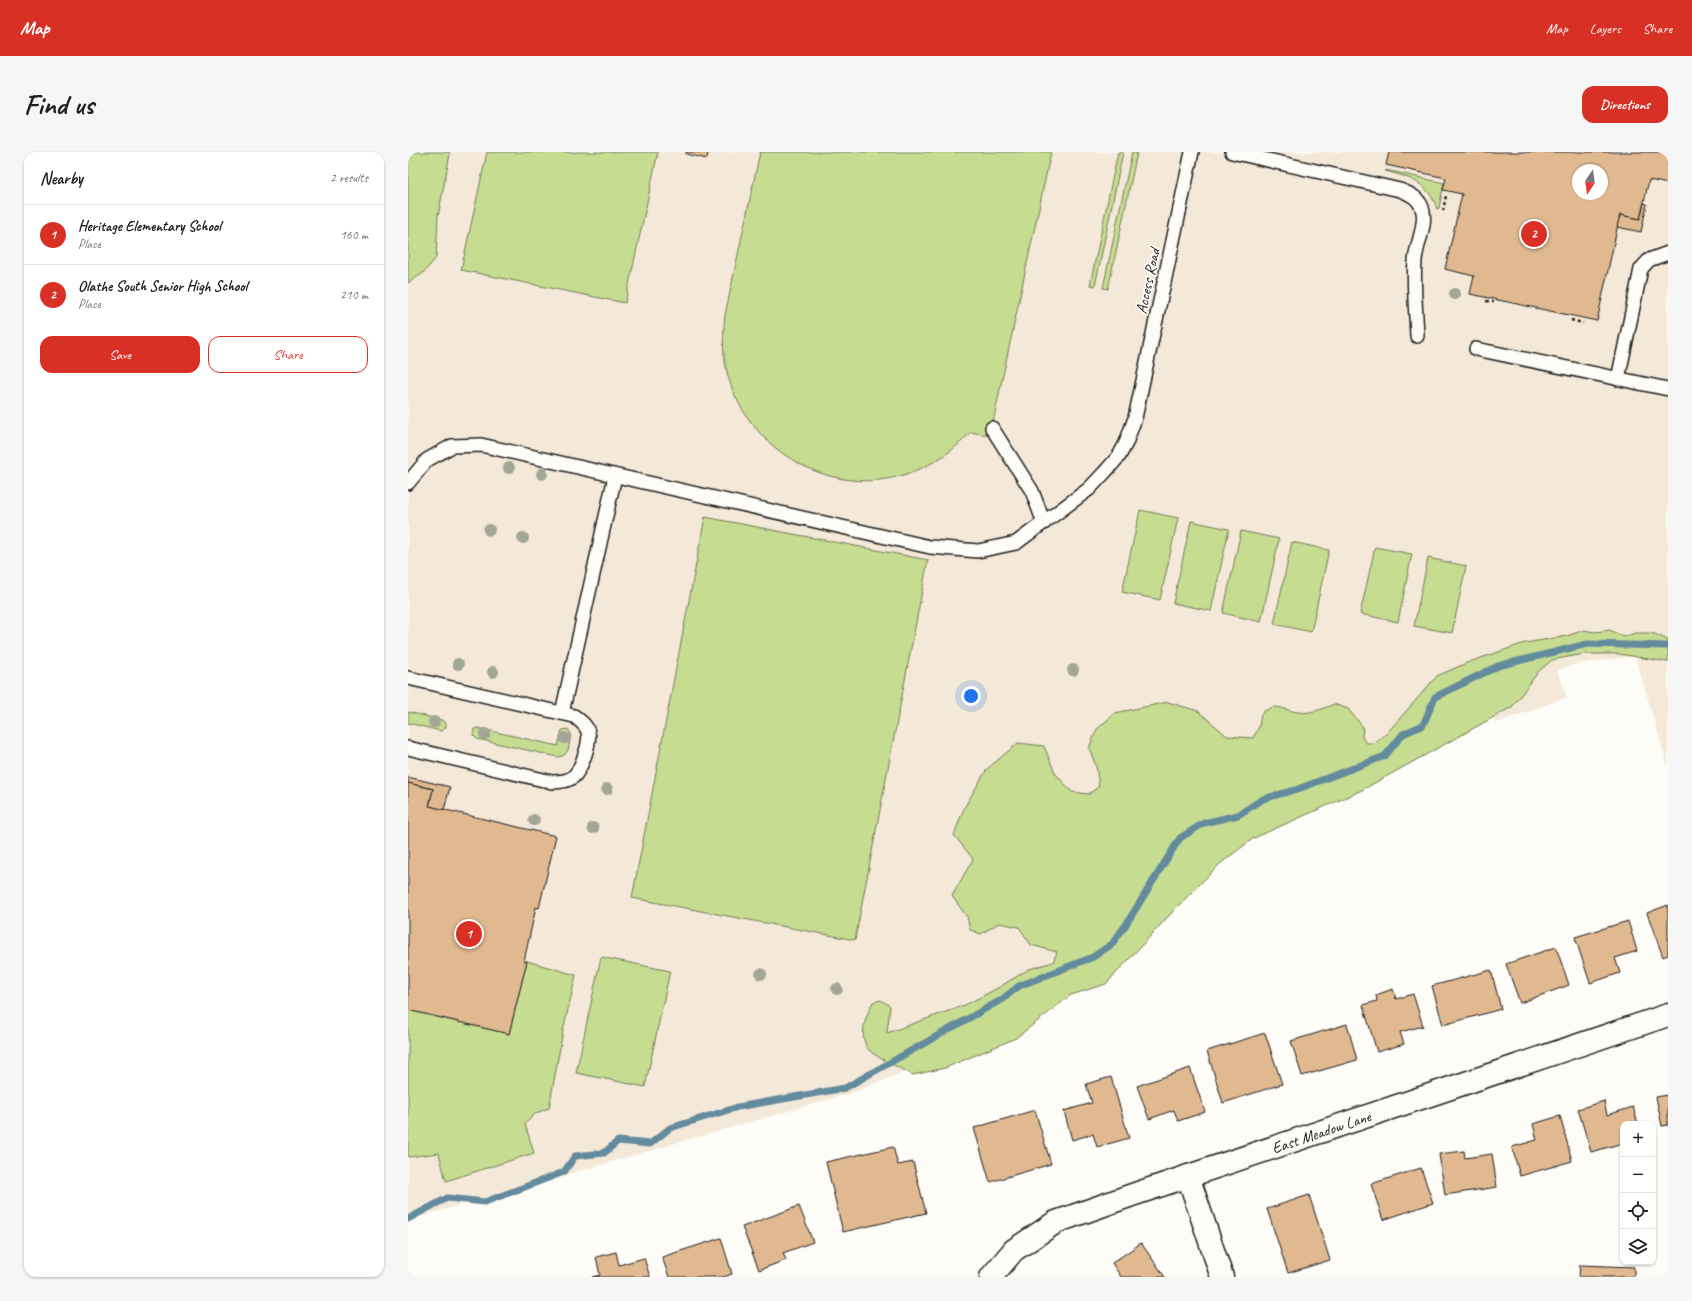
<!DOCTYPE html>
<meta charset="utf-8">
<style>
body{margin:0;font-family:Caveat,sans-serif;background:#f6f6f6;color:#202124}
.controls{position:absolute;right:12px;bottom:12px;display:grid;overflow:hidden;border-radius:8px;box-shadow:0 1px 3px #0004}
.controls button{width:36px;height:36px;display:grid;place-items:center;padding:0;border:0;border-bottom:1px solid #e0e0e0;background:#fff;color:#202124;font:20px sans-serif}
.compass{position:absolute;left:1164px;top:12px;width:36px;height:36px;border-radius:50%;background:#fff;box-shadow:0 1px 3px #0004;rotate:193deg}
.you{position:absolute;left:563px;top:544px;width:14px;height:14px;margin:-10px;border:3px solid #fff;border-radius:50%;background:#1a73e8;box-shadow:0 0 0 6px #1a73e833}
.badge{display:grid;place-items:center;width:26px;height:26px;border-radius:50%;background:#d93025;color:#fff;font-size:13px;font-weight:700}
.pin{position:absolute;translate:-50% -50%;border:2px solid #fff;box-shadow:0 1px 4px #0006}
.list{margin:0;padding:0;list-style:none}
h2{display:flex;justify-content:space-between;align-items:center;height:52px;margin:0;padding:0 16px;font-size:17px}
h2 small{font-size:13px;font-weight:400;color:#757577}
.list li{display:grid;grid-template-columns:26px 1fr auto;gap:12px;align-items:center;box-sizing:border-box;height:60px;padding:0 16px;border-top:1px solid #e0e0e0}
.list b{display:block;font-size:15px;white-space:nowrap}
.list p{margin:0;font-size:13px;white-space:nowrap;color:#757577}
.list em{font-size:13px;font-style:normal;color:#757577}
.actions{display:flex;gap:8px;padding:12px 16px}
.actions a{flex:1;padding:9px 0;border:1px solid #d93025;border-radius:12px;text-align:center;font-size:14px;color:#d93025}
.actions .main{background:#d93025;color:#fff}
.icon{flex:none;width:22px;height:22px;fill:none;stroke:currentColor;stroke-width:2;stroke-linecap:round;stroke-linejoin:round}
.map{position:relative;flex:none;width:1260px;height:1125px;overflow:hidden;border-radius:12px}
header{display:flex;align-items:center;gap:24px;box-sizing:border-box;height:56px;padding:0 20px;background:#d93025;color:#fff}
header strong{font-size:19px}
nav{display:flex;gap:22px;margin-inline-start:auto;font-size:14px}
.intro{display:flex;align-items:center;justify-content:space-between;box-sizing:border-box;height:96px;padding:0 24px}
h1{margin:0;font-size:28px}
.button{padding:10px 18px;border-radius:12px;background:#d93025;color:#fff;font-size:14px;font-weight:700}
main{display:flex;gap:24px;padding:0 24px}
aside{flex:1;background:#fff;border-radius:12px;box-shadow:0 1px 3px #0004}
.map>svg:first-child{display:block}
.built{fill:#f4e8d8;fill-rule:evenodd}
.green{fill:#c6dc91;stroke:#717c56}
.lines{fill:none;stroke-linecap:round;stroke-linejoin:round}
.stream{stroke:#648b9e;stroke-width:7}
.building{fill:#e0b990;stroke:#1c1c1c;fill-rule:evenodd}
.service-casing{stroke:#1c1c1c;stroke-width:16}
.minor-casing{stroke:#1c1c1c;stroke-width:25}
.path{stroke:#1c1c1c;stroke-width:2.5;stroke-dasharray:3 3;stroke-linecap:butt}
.service{stroke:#fdfcf7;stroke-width:13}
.minor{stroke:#fdfcf7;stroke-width:22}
.tree{fill:#a2a695}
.labels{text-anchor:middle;stroke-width:3.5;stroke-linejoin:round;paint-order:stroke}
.street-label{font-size:16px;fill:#1c1c1c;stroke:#fdfcf7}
</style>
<header>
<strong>Map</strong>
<nav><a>Map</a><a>Layers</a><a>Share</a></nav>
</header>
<div class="intro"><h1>Find us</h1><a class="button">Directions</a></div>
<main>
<aside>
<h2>Nearby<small>2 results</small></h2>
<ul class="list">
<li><span class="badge">1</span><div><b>Heritage Elementary School</b><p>Place</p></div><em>160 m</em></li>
<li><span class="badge">2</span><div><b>Olathe South Senior High School</b><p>Place</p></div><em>210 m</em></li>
</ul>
<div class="actions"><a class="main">Save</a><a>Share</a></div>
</aside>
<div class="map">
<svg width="1260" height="1125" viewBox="0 0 1260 1125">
<rect width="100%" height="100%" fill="#fdfcf7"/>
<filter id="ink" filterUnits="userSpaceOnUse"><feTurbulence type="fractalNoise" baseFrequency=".025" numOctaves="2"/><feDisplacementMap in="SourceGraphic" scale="8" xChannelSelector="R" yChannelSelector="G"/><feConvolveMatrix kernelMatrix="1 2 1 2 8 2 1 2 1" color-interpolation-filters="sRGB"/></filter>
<g filter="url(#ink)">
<path class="built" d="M 0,0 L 1260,0 L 1260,615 L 1227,504 L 1169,512 L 1149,518 L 1159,545 L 1088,571 L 1080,555 L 801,698 L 612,874 L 443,941 L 0,1068 ZM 1170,18 L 1194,18 L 1194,42 L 1170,42 Z"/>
<g class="green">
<path d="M 0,0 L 41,0 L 42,2 L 30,64 L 28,106 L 15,121 L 0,131 Z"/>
<path d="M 79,0 L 250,0 L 217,151 L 53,118 Z"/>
<path d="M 352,0 L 643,0 L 582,284 L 563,280 C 544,301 520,316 492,324 C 417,345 337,294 319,220 C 314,201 315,182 317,163 Z"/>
<path d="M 710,0 L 715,0 L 687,134 L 682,133 Z"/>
<path d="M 724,0 L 729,1 L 700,137 L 695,136 Z"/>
<path d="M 978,18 L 1036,31 L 1031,56 L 1029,57 C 1021,31 1002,25 977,19 Z"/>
<path d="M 732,358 L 770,366 L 752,448 L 714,440 Z"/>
<path d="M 297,365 L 520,408 L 447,788 L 224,746 Z"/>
<path d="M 783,369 L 821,377 L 803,459 L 765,451 Z"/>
<path d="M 833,379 L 871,387 L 853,470 L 815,461 Z"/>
<path d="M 884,390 L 921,398 L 903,480 L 866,472 Z"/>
<path d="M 967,395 L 1004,402 L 990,470 L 952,462 Z"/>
<path d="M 1020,406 L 1058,414 L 1044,481 L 1006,474 Z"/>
<path d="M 1176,478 L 1187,480 L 1202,478 L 1216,485 L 1227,481 L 1244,481 L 1260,488 L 1260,510 L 1211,502 L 1176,502 L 1144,508 L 1131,519 L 1104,555 L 954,638 L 846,686 L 813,711 L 769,755 L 698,832 L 663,843 L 608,886 L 537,916 L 505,923 C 494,917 471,907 462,899 C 449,886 458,863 465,850 L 473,848 L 482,854 L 479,881 L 557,853 L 588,837 L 621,817 L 645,810 L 649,800 L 623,793 L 611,775 L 591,771 L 573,782 L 562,778 L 559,765 L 544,744 L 565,707 L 546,683 L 556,656 L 579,617 L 610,591 L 636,594 L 647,621 L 664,640 L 681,642 L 691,634 L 688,614 L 681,596 L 689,577 L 707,561 L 760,550 L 790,559 L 819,584 L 845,586 L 851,575 L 853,562 C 868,549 873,558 890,560 C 902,562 915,557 926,552 L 940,557 L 955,575 L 954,585 L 958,591 L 965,591 L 978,582 L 1029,524 L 1061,510 L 1117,491 L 1159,484 Z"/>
<path d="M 0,560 L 34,568 L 38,572 L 38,575 L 33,579 L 0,571 Z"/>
<path d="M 70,576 L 150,594 L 154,578 L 160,577 L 163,582 C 161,592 162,604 150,605 L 69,587 L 65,583 L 66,577 Z"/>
<path d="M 193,805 L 262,819 L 237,935 L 168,921 Z"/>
<path d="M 119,809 L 168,823 L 155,879 L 141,956 L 128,961 L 117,972 L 126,1001 L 38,1029 L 31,1001 L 0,1005 L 0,858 L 101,882 Z"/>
</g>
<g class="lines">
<path class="stream" d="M 0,1067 L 39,1046 L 77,1050 L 156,1020 L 167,1004 L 196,1001 L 210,989 L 242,992 L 262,976 L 330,955 L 437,936 L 593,848 L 611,834 L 685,805 L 704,792 L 717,774 L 772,686 L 796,671 L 830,663 L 855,647 L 890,637 L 977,604 L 995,582 L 1015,573 L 1027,545 L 1090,514 L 1179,492 L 1260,494"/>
</g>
<g class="building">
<path d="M 278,0 L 300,0 L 299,7 L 278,2 Z"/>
<path d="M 981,0 L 1260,0 L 1260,32 L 1241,28 L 1232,67 L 1212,63 L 1189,169 L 1062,142 L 1066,124 L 1037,117 L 1054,42 L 1035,38 L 1038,26 L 978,13 ZM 1170,18 L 1194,18 L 1194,42 L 1170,42 Z"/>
<path d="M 1236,51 L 1239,52 L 1233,80 L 1209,75 L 1212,63 L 1232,67 Z"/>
<path d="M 0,625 L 42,635 L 36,658 L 21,654 L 25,637 L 0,631 Z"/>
<path d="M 0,631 L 25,637 L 21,654 L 148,684 L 131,756 L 128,755 L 116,809 L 119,809 L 101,882 L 0,858 Z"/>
<path d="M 1260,753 L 1260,803 L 1255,805 L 1239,761 Z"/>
<path d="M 1220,769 L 1229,799 L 1207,806 L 1212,821 L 1182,831 L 1167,785 Z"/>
<path d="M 1148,795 L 1161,833 L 1112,851 L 1098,812 Z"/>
<path d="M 1083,818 L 1093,857 L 1035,873 L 1024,834 Z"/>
<path d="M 985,837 L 988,847 L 1005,842 L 1015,874 L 992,880 L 996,892 L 969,900 L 955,853 L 969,849 L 968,843 Z"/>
<path d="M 939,872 L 949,908 L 894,924 L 883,889 Z"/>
<path d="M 857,881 L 874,932 L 815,951 L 799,899 Z"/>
<path d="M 782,916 L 797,960 L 770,969 L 766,958 L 741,967 L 729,934 Z"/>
<path d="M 703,925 L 721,986 L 689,995 L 685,982 L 664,988 L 656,959 L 684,951 L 678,932 Z"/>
<path d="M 1260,943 L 1260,973 L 1254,974 L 1248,945 Z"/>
<path d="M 1196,949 L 1199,963 L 1225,955 L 1230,972 L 1215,972 L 1215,991 L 1183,1000 L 1170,957 Z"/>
<path d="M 627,958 L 643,1012 L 582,1030 L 566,976 Z"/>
<path d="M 1152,964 L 1164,1009 L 1112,1024 L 1104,995 L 1129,988 L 1125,972 Z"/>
<path d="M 485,995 L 490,1013 L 505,1010 L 518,1061 L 435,1080 L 418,1010 Z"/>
<path d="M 1056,999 L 1057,1006 L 1084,1002 L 1089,1035 L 1037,1043 L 1031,1002 Z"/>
<path d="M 1013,1016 L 1025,1051 L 975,1068 L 963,1032 Z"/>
<path d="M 901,1043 L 922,1108 L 880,1121 L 859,1057 Z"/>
<path d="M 391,1054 L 405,1090 L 375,1101 L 378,1108 L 351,1118 L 334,1075 Z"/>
<path d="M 313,1086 L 324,1122 L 315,1125 L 261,1125 L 254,1105 Z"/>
<path d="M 733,1091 L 757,1125 L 713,1125 L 704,1111 Z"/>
<path d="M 208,1100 L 211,1113 L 236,1106 L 242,1125 L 184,1125 L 192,1123 L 188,1105 Z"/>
<path d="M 1172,1113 L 1226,1115 L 1226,1125 L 1171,1125 Z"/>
</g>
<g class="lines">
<defs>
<g id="service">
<path d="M 824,0 L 992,38 C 1003,42 1013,47 1015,60 C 1018,75 1008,93 1007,109 C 1005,133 1008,159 1009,184"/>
<path d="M 1068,197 L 1260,237"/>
<path d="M 1210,227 L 1233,117 L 1241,108 L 1260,101"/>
<path d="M 584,276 L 624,339 L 636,371"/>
<path d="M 0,331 L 19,308 L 44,294 L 73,293 L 522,395 L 570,399 L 608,391 L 681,337 L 697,320 L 711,304 L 718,291 L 727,266 L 784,0"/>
<path d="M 0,526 L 166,564 C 172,569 178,572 180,580 C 183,590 173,618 165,625 C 160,629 151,630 144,630 L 0,596"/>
<path d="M 154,561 L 207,324"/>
</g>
<g id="minor">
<path d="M 780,1024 L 814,1125"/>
<path id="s1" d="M 583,1125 L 606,1098 L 648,1070 L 724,1043 L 1260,863"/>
</g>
</defs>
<use href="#service" class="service-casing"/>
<use href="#minor" class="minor-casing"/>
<g class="path">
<path d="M 1035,59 L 1038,44"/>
<path d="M 1078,149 L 1086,150"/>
<path d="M 1163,168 L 1175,171"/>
</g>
<use href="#service" class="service"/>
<use href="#minor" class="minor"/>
</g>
<g class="tree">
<circle cx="1047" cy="142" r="6"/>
<circle cx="101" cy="316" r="6"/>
<circle cx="134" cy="322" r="6"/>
<circle cx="81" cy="378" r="6"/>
<circle cx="115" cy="386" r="6"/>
<circle cx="50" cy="512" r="6"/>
<circle cx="665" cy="518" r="6"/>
<circle cx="85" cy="520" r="6"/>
<circle cx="26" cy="570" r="6"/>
<circle cx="77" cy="582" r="6"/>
<circle cx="157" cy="586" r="6"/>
<circle cx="199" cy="637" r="6"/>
<circle cx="126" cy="668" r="6"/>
<circle cx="185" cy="676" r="6"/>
<circle cx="353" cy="822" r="6"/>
<circle cx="429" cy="837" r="6"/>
</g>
</g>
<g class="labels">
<g class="street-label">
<text transform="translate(739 129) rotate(-78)" y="6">Access Road</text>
<text dy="6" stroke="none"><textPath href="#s1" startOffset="366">East Meadow Lane</textPath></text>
</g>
</g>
</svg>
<div class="controls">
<button>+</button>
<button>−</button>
<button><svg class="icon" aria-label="locate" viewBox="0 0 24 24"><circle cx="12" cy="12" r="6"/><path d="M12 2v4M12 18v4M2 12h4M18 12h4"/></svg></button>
<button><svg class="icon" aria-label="layers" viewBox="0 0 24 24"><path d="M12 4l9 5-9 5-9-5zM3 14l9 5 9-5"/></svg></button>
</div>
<svg class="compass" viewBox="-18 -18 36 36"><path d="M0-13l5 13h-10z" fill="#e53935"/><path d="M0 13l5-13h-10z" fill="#757577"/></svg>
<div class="you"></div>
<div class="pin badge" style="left:61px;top:782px">1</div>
<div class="pin badge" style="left:1126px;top:82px">2</div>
</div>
</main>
